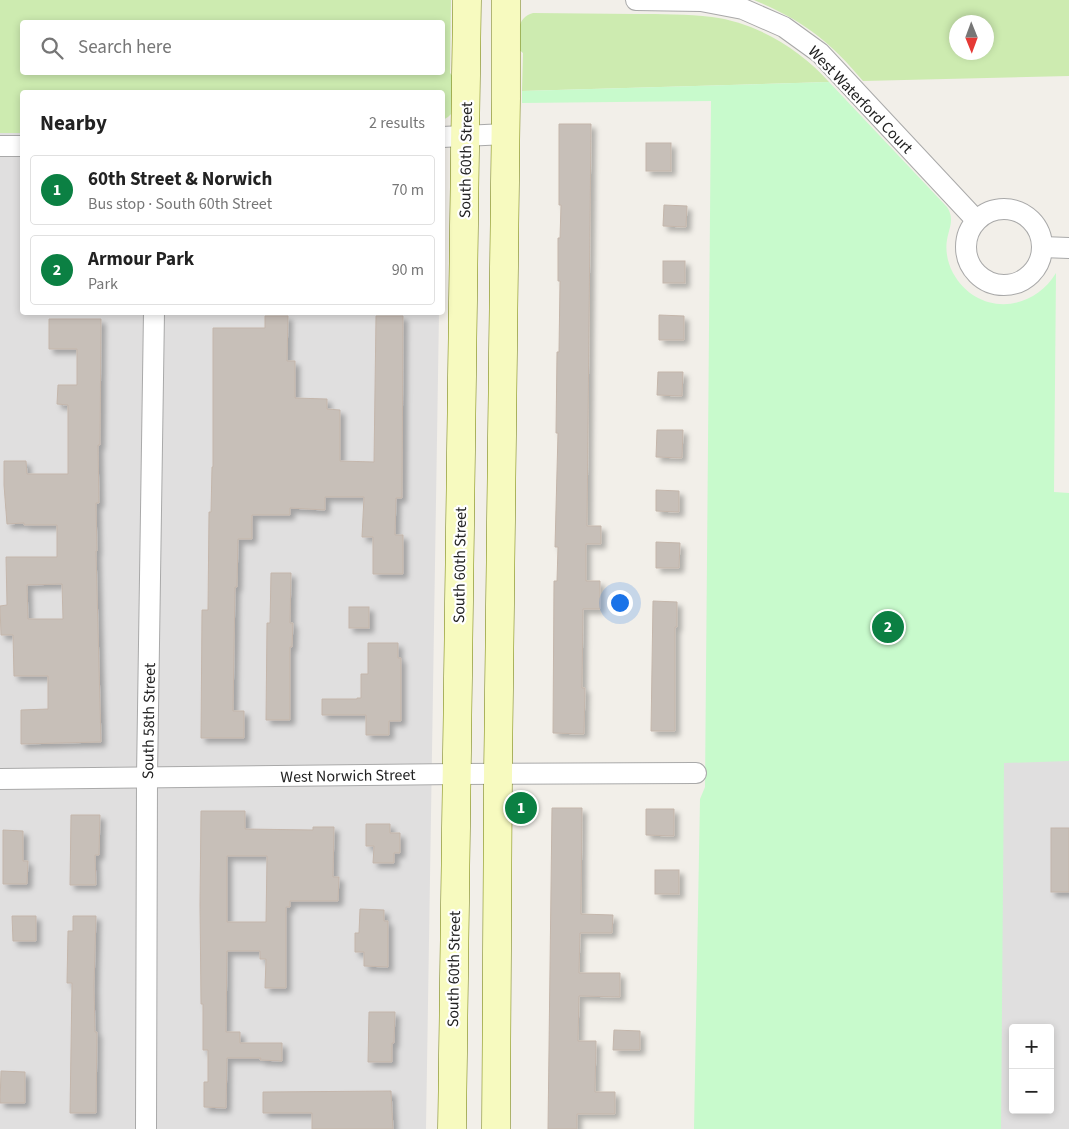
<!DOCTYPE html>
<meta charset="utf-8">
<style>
body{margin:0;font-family:"Source Sans 3",sans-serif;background:#f6f6f6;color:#222}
.controls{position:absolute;right:15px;bottom:15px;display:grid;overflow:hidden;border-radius:5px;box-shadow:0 2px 8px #0003}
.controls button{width:45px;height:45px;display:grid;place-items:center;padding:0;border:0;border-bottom:1px solid #e0e0e0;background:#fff;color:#222;font:25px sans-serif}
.compass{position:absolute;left:949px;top:15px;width:45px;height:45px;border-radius:50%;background:#fff;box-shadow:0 2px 8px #0003;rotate:179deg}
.you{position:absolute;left:619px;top:602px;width:18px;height:18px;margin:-12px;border:4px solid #fff;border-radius:50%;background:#1a73e8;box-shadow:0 0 0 8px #1a73e833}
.badge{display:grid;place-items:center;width:32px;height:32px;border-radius:50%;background:#0b8043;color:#fff;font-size:16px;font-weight:700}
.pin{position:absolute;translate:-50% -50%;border:2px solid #fff;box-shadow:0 1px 5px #0006}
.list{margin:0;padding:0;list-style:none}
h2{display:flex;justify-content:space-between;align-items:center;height:65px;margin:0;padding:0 20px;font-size:21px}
h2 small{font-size:16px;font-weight:400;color:#767676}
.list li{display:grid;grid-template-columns:32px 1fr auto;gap:15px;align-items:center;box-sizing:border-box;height:70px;margin:0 10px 10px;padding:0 10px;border:1px solid #e0e0e0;border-radius:5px}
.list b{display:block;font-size:19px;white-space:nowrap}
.list p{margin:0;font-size:16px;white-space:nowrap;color:#767676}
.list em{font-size:16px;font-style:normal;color:#767676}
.icon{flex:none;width:28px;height:28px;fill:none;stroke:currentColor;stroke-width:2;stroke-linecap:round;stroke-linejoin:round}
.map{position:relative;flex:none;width:1069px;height:1129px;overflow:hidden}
.search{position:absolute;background:#fff;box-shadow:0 2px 8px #0003;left:20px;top:20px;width:425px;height:55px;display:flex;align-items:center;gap:12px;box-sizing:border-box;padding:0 18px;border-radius:5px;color:#767676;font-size:19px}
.panel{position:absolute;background:#fff;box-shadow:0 2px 8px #0003;left:20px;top:90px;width:425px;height:225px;border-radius:5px}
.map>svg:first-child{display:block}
.residential{fill:#e0dfdf;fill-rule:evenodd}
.grass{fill:#cdebb0;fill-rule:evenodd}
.park{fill:#c8facc}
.building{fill:#c7bfb8;stroke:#c4b6ab;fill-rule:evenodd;filter:url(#shadow)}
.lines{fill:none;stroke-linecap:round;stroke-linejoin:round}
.street-casing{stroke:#a9a9a9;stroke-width:22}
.secondary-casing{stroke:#707d05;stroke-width:29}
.street{stroke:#fff;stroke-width:20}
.secondary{stroke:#f7fabf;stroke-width:28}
.labels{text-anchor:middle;stroke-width:4.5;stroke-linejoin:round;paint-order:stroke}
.street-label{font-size:16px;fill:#222;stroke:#fff}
</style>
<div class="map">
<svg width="1069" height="1129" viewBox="0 0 1069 1129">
<defs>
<filter id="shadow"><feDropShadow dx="4.5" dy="4.5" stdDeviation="2.5" flood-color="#0004"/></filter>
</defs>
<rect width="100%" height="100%" fill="#f2efe9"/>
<g class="residential">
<path d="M 0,133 L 22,133 L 22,312 L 439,313 L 426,1129 L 0,1129 Z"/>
<path d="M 1069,753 L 1069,1129 L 1000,1129 L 998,754 ZM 1013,1028 L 1050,1028 L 1050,1110 L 1013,1110 Z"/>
</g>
<g class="grass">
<path d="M 0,0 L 451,0 L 450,73 L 456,80 L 453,112 L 448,117 L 443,120 L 442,92 L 22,92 L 22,133 L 0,133 ZM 22,22 L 442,22 L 442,72 L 22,72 Z"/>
<path d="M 754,0 L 1069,0 L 1069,76 L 863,81 C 830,41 802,20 754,0 ZM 956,22 L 986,22 L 986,52 L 956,52 Z"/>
<path d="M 533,13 C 567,13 601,14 636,14 C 661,14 687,14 712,17 C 757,23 800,49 829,82 L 522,91 L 523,53 L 517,48 C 519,33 516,18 533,13 Z"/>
</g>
<path class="park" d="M 829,82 L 947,207 C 955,219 949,228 947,240 C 945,251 948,264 953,273 C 977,316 1032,313 1056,273 L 1054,492 L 1069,493 L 1069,761 L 1004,763 L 1001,1129 L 694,1129 L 700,799 L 705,787 L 711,101 L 522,103 L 522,91 Z"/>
<g class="building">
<path d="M 559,124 L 591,124 L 587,526 L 601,526 L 601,544 L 586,544 L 586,581 L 600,581 L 600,609 L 583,609 L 582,688 L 585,688 L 584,734 L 553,733 L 554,581 L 557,581 L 558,547 L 555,547 L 558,433 L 556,433 L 557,352 L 559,352 L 560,281 L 558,281 L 558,238 L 560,238 L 561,205 L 559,205 Z"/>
<rect x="646" y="143" width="25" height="28"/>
<path d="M 664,205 L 687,206 L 686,227 L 663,226 Z"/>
<rect x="663" y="261" width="22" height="22"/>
<path d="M 659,315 L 684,316 L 684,340 L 659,340 Z"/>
<path d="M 265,316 L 288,316 L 287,361 L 295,361 L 295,398 L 327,399 L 327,409 L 340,410 L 340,461 L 374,462 L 376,316 L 403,316 L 402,498 L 396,498 L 395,535 L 403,535 L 403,574 L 373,574 L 373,537 L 362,537 L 364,497 L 325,497 L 325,510 L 290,508 L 290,515 L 252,515 L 252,539 L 238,539 L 237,587 L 235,587 L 233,711 L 244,711 L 244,738 L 201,738 L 202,610 L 208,610 L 209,512 L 211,512 L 212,467 L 213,467 L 213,328 L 265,328 Z"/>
<path d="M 49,319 L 101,319 L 100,445 L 98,445 L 99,503 L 96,503 L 97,551 L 96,551 L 101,742 L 21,744 L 21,710 L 48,709 L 48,676 L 14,676 L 13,635 L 1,635 L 0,606 L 7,605 L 6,557 L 57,557 L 57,525 L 24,525 L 24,523 L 7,524 L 4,485 L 4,461 L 26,461 L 27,474 L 68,474 L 68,405 L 57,404 L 58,385 L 77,385 L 77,349 L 49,349 ZM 62,584 L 63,619 L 28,619 L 27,585 Z"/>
<path d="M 658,372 L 683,372 L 682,396 L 657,395 Z"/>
<path d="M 657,430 L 683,430 L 682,458 L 656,457 Z"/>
<path d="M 656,490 L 679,491 L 679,512 L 656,511 Z"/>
<path d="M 656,542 L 680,543 L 679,568 L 656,568 Z"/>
<path d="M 271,573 L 291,573 L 290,623 L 293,623 L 292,647 L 290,647 L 290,720 L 266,720 L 267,623 L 270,623 Z"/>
<path d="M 653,601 L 677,602 L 677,627 L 675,627 L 675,731 L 651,731 Z"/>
<rect x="349" y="607" width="20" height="21"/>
<path d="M 368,643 L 398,643 L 398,658 L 401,658 L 401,721 L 389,721 L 389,735 L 366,735 L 366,715 L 322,715 L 322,699 L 357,699 L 357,698 L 361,698 L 361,674 L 368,674 Z"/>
<path d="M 552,808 L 582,808 L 581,914 L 613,915 L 612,933 L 580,933 L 579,973 L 620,973 L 620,997 L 579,996 L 578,1041 L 596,1041 L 595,1092 L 615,1092 L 615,1114 L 577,1114 L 577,1129 L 548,1129 Z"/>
<path d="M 646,809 L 674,809 L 674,836 L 646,835 Z"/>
<path d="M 201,811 L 245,811 L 245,829 L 313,830 L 313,827 L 334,827 L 333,877 L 339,877 L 338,901 L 290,901 L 290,907 L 286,907 L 286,988 L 265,988 L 266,959 L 260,959 L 260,951 L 227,951 L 226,1032 L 240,1032 L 240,1043 L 282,1043 L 282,1061 L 260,1060 L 261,1058 L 227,1058 L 226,1108 L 204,1107 L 204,1082 L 208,1082 L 208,1050 L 203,1050 L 203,1004 L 201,1004 L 200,904 ZM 227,856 L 267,856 L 266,922 L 227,922 Z"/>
<path d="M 71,815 L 100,815 L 99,855 L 95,855 L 96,885 L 70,885 Z"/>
<path d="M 366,824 L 390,824 L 390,833 L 400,833 L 400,853 L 394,853 L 394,863 L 373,863 L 374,846 L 366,846 Z"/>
<rect x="1051" y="828" width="18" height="64"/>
<path d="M 3,830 L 23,831 L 23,861 L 28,861 L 27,884 L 3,884 Z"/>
<rect x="655" y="870" width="24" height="24"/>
<path d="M 360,909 L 384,910 L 384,921 L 388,921 L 388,967 L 364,966 L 364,952 L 355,952 L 355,933 L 359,933 Z"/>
<path d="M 12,916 L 36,916 L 36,941 L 13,941 Z"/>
<path d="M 73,916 L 96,916 L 94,986 L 95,1032 L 97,1032 L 96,1113 L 70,1113 L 72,983 L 67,983 L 68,931 L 73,931 Z"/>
<path d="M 369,1012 L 395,1012 L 394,1043 L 392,1043 L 392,1062 L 368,1062 Z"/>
<path d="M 614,1030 L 640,1031 L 640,1050 L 613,1050 Z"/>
<path d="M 1,1071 L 25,1072 L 25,1103 L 0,1103 Z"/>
<path d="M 391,1091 L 393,1129 L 312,1129 L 312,1113 L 263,1113 L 263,1092 Z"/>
</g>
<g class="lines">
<defs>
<g id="street">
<path d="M 636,0 L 701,1 L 743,9 L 784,27 L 820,53 L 976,220"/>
<path d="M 442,137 L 506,134"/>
<path d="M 0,146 L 22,146"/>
<circle cx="1004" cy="247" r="38"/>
<path d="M 1042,247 L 1069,248"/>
<path d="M 0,779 L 456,774 L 696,773"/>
<path d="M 146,1129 L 147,777 L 154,312"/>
</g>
<g id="secondary">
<path d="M 452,1129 L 467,0"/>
<path d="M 496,1129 L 498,774 L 506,98 L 506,0"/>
</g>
</defs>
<use href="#street" class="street-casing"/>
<use href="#secondary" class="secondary-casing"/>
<use href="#street" class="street"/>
<use href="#secondary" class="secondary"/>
</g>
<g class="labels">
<g class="street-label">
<text transform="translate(861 99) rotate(46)" y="6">West Waterford Court</text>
<text transform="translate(465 160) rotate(-89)" y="6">South 60th Street</text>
<text transform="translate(459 565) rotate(-89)" y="6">South 60th Street</text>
<text transform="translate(148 721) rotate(-89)" y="6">South 58th Street</text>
<text transform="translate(348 775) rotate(-1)" y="6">West Norwich Street</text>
<text transform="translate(453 969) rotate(-89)" y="6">South 60th Street</text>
</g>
</g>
</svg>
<div class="controls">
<button>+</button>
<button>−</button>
</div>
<svg class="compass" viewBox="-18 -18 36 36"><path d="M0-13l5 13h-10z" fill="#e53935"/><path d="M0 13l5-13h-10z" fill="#767676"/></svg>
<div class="you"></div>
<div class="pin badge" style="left:521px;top:808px">1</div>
<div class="pin badge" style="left:888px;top:627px">2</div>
<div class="search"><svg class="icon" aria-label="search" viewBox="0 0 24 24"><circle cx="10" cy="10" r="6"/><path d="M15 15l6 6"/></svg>Search here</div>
<section class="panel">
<h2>Nearby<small>2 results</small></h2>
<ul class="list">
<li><span class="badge">1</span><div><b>60th Street &amp; Norwich</b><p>Bus stop · South 60th Street</p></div><em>70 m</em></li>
<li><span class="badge">2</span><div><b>Armour Park</b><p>Park</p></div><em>90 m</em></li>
</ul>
</section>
</div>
